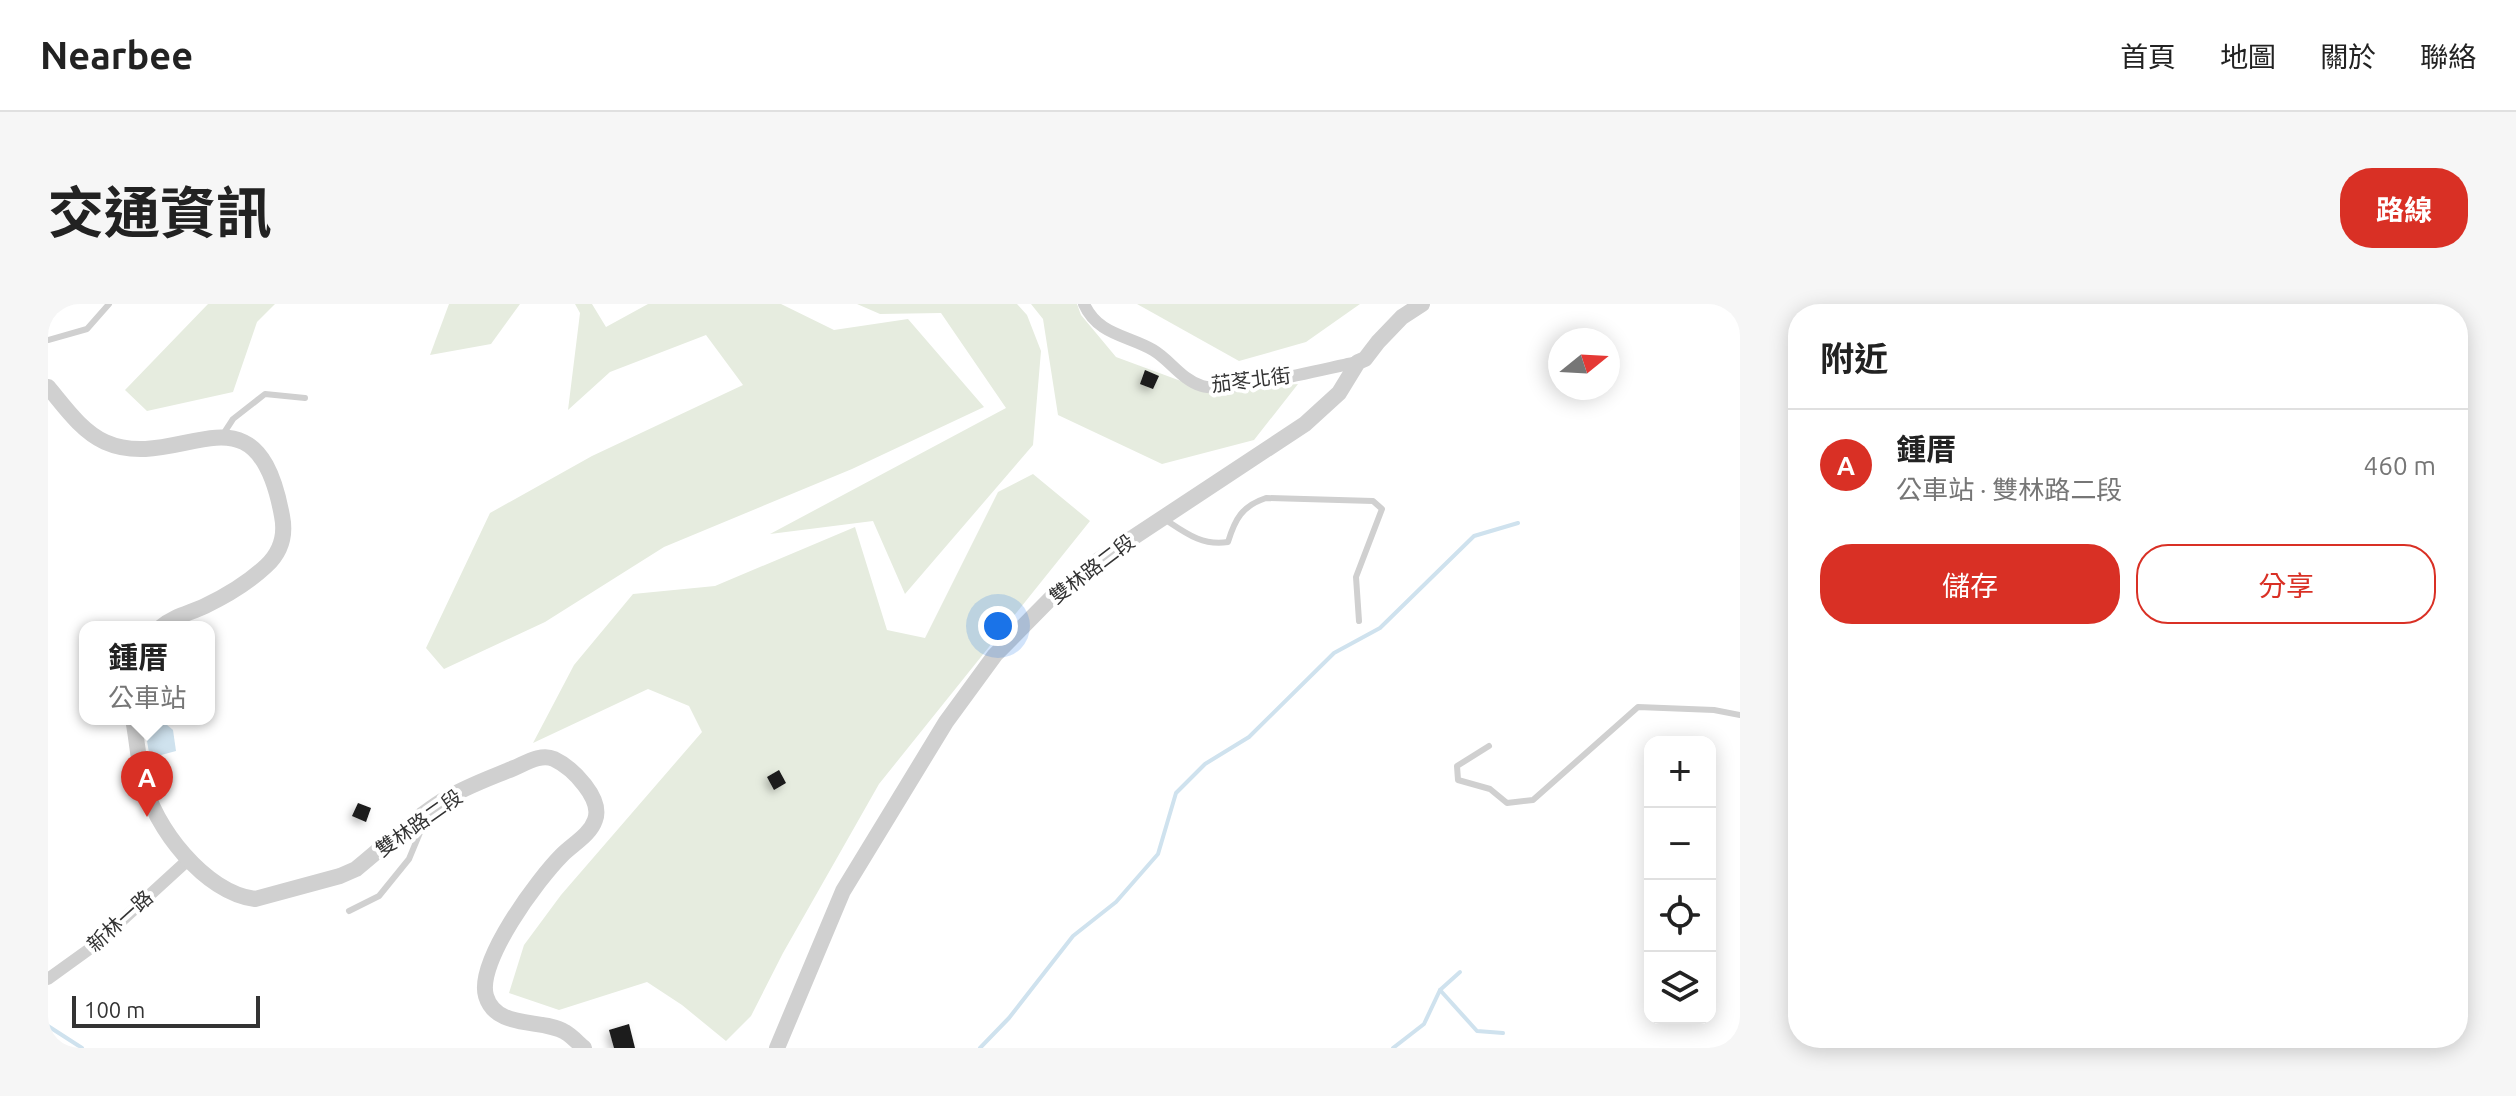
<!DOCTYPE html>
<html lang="zh-TW">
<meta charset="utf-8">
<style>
body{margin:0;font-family:Ubuntu,"Noto Sans TC",sans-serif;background:#f6f6f6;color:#222}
.controls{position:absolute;right:24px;bottom:24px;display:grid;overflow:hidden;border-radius:16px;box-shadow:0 4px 20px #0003}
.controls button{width:72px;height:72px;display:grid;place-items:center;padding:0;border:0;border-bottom:2px solid #e0e0e0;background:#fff;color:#222;font:40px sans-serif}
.compass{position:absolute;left:1500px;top:24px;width:72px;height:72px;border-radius:50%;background:#fff;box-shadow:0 4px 20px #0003;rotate:72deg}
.scale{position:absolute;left:24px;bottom:20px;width:188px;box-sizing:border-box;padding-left:8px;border:4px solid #333;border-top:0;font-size:22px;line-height:28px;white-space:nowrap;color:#333;-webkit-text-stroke:6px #fff;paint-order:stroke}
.you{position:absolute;left:950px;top:322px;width:28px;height:28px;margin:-20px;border:6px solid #fff;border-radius:50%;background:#1a73e8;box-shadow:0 0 0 12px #1a73e833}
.badge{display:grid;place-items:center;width:52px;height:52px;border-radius:50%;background:#d93025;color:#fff;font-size:26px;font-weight:700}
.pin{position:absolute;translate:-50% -66px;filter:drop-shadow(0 2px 4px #0008)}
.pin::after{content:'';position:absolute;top:42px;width:28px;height:24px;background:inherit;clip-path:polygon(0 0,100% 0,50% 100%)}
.popup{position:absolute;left:31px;top:317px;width:136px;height:104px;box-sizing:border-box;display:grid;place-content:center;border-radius:16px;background:#fff;filter:drop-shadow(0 2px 6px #0005);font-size:26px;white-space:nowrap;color:#767676}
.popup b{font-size:30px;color:#222}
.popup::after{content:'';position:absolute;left:50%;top:100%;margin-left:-16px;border:16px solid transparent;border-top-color:#fff}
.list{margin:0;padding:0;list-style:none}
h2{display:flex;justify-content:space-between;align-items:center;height:104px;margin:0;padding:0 32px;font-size:34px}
h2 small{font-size:26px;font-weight:400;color:#767676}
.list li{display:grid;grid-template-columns:52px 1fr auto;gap:24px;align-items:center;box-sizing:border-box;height:112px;padding:0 32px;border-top:2px solid #e0e0e0}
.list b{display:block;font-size:30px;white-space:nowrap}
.list p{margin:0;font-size:26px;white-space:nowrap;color:#767676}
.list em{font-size:26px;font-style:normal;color:#767676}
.actions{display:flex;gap:16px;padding:24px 32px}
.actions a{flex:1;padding:18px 0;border:2px solid #d93025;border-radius:32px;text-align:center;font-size:28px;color:#d93025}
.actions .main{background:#d93025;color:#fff}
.icon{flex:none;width:44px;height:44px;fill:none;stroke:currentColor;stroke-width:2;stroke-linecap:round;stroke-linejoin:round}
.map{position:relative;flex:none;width:1692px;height:744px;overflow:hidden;border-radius:32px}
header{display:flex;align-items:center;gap:48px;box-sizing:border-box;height:112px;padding:0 40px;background:#fff;border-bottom:2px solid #e0e0e0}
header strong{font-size:38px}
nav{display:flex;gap:44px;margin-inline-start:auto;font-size:28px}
.intro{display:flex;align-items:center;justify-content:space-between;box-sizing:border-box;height:192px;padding:0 48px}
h1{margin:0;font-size:56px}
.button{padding:20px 36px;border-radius:32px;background:#d93025;color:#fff;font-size:28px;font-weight:700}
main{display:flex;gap:48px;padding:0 48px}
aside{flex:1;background:#fff;border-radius:32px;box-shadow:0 4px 20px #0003}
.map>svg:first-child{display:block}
.green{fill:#e6ecdf}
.water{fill:#cfe2ee}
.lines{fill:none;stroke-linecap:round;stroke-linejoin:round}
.stream{stroke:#cfe2ee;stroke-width:4}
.building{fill:#1a1a1a;filter:url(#shadow)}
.service{stroke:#d0d0d0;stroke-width:6}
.minor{stroke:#d0d0d0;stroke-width:12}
.tertiary{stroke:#d0d0d0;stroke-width:16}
.labels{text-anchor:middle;stroke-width:8;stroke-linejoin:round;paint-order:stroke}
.street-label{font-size:20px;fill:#333;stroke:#fff}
</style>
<header>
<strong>Nearbee</strong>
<nav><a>首頁</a><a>地圖</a><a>關於</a><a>聯絡</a></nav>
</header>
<div class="intro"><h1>交通資訊</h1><a class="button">路線</a></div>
<main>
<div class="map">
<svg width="1692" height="744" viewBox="0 0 1692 744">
<defs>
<filter id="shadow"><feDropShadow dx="-3.5" dy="3.5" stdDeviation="4" flood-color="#0004"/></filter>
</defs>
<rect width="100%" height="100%" fill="#fff"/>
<g class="green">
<path d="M 160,0 L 227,0 L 209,18 L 185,88 L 99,107 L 77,86 Z"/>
<path d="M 401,0 L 472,0 L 443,40 L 382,51 Z"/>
<path d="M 527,0 L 544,0 L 558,23 L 600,0 L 733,0 L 786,26 L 860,15 L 936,103 L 804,165 L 616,243 L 497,318 L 396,365 L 378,344 L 442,209 L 544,152 L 695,81 L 658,31 L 562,68 L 520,106 L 532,9 Z"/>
<path d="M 809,0 L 969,0 L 979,11 L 993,47 L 985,141 L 857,290 L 825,217 L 722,230 L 958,104 L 893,9 L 832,10 Z"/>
<path d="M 983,0 L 1029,0 L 1033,11 L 1068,53 L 1160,87 L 1250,80 L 1206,136 L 1114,160 L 1010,111 L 995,15 Z"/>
<path d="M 1089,0 L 1312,0 L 1258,38 L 1191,57 Z"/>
<path d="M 985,170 L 1042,217 L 831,480 L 735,649 L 703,712 L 678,737 L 634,701 L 599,678 L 511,706 L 461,689 L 476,641 L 513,591 L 654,428 L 641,402 L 600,385 L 485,439 L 526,361 L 585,290 L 667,282 L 807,223 L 839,326 L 877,334 L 950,188 Z"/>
</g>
<path class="water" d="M 95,415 L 112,415 L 125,426 L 128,447 L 102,454 Z"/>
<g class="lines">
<g class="stream">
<path d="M 1392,686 L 1412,668"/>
<path d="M 0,722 L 34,744"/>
<path d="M 932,744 L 961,714 L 1025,632 L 1068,598 L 1110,550 L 1128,489 L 1157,460 L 1201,433 L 1286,349 L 1332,324 L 1426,232 L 1470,219"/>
<path d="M 1345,744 L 1376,720 L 1392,686 L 1429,727 L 1455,729"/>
</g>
</g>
<g class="building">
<path d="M 1097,66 L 1111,72 L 1105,85 L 1092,80 Z"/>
<path d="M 731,466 L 738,479 L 726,486 L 719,473 Z"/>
<path d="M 310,499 L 323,504 L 318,518 L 304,512 Z"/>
<path d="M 581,720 L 587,744 L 566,744 L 561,726 Z"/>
</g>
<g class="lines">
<g class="service">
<path d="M 0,36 L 39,25 L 61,0"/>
<path d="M 174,132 L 185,115 L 217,90 L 257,94"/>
<path d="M 1118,216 C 1139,230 1155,242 1180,238 C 1187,215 1194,202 1218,194 L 1325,197 L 1334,205 L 1308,273 L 1311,317"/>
<path d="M 1441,442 L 1409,462 L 1410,476 L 1442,485 L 1459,499 L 1485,496 L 1590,403 L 1666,406 L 1692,411"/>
<path d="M 301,607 L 331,592 L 361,555 L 378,514"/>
</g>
<g class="minor">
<path d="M 1036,0 C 1050,31 1079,31 1105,46 C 1122,56 1134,76 1154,82 C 1179,90 1279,64 1310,58"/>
<path d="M 0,675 L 47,641 L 141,555"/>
</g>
<g class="tertiary">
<path d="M 0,83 C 16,102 33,127 57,138 C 131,171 208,70 234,212 C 238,232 233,248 218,262 C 201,278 178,292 157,302 C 142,309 126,312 113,323"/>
<path d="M 85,415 C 89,435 90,456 95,476 C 106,523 157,589 207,595 L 292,572 L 308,565 C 336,542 364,516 394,497 C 416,483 442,474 466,464 C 478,459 493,449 506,455 C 525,464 555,495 547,516 C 542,531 525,540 514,551 C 490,575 428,658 438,692 C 448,726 494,714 517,728 C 524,732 530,739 536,744"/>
<path d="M 729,744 L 795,587 L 898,418 L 947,351 L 1010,287 L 1051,256 L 1257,120 L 1291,89 L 1310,58 L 1317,55 L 1330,38 L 1354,13 L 1374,0"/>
</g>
</g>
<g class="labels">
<g class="street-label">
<text transform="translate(1203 76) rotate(-7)" y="7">茄苳北街</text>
<text transform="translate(1044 265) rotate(-37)" y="7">雙林路二段</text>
<text transform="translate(371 519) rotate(-35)" y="7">雙林路二段</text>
<text transform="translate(72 617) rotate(-42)" y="7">新林一路</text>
</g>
</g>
</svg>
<div class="controls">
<button>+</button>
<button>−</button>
<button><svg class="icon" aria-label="locate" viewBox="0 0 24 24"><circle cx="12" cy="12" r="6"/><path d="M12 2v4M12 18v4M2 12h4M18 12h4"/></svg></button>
<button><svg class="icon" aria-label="layers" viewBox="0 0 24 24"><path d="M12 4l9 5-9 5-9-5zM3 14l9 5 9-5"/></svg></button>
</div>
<svg class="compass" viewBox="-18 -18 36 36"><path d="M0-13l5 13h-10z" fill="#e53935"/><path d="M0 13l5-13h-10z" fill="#767676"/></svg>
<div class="scale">100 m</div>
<div class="you"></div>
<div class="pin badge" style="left:99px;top:513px">A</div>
<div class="popup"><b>鍾厝</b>公車站</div>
</div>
<aside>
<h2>附近<small></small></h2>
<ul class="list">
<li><span class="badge">A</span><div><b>鍾厝</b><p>公車站 · 雙林路二段</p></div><em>460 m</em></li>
</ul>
<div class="actions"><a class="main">儲存</a><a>分享</a></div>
</aside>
</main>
